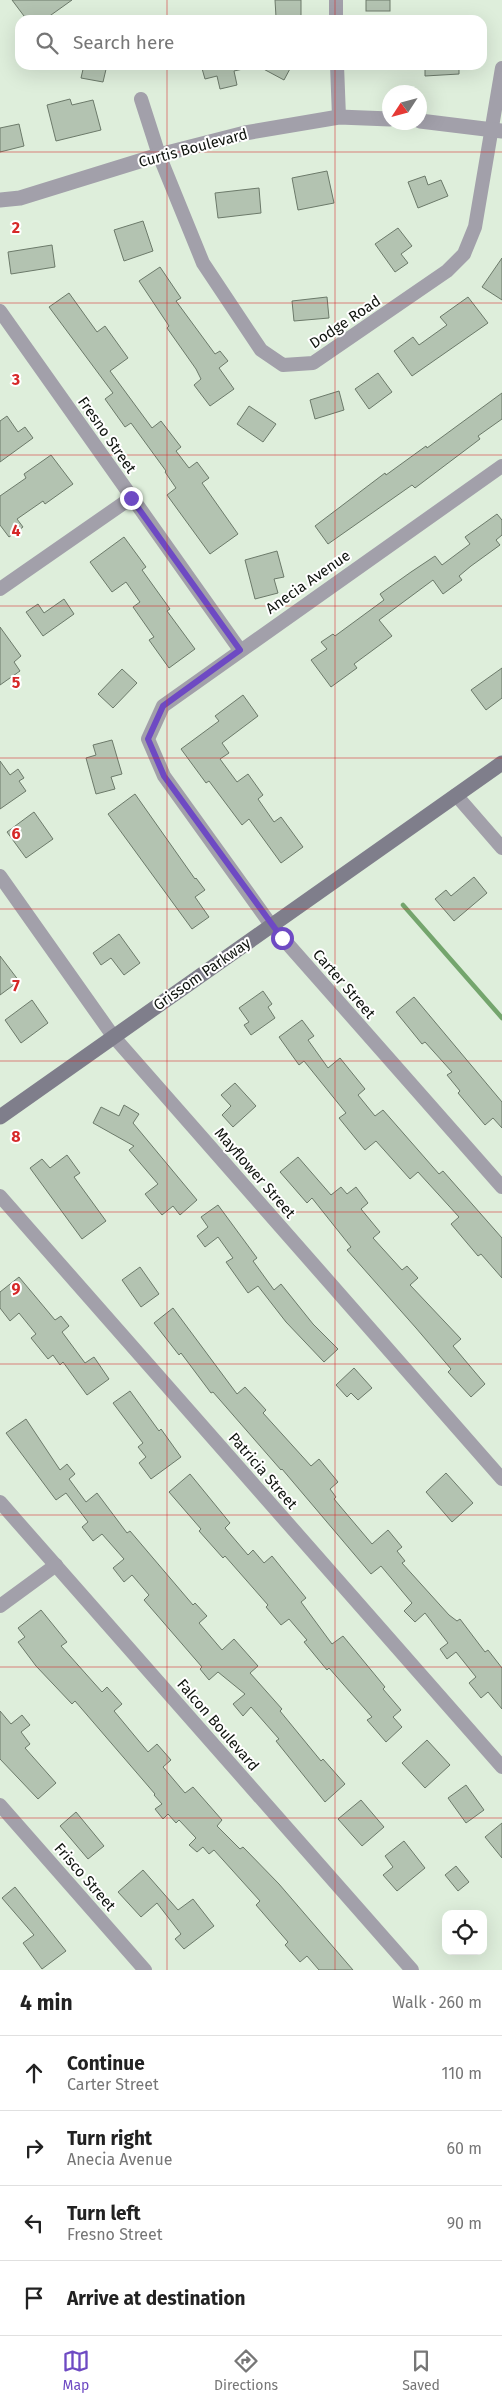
<!DOCTYPE html>
<meta charset="utf-8">
<style>
body{margin:0;font-family:"Fira Sans",sans-serif;background:#f2f2f2;color:#222}
.controls{position:absolute;right:15px;bottom:15px;display:grid;overflow:hidden;border-radius:10px;box-shadow:0 5px 20px #0002}
.controls button{width:45px;height:45px;display:grid;place-items:center;padding:0;border:0;border-bottom:1px solid #e0e0e0;background:#fff;color:#222;font:25px sans-serif}
.compass{position:absolute;left:382px;top:85px;width:45px;height:45px;border-radius:50%;background:#fff;box-shadow:0 5px 20px #0002;rotate:234deg}
.stop{position:absolute;width:15px;height:15px;margin:-11px;border:4px solid #6e4ac3;border-radius:50%;background:#fff}
.stop.end{background:#6e4ac3;border-color:#fff;box-shadow:0 1px 5px #0008}
.list{margin:0;padding:0;list-style:none}
h2{display:flex;justify-content:space-between;align-items:center;height:65px;margin:0;padding:0 20px;font-size:21px}
h2 small{font-size:16px;font-weight:400;color:#767676}
.list li{display:grid;grid-template-columns:32px 1fr auto;gap:15px;align-items:center;box-sizing:border-box;height:75px;padding:0 20px;border-top:1px solid #e0e0e0}
.list b{display:block;font-size:19px;white-space:nowrap}
.list p{margin:0;font-size:16px;white-space:nowrap;color:#767676}
.list em{font-size:16px;font-style:normal;color:#767676}
.icon{flex:none;width:28px;height:28px;fill:none;stroke:currentColor;stroke-width:2;stroke-linecap:round;stroke-linejoin:round}
.map{position:relative;flex:none;width:502px;height:1970px;overflow:hidden}
.search{position:absolute;background:#fff;box-shadow:0 5px 20px #0002;left:15px;right:15px;top:15px;height:55px;display:flex;align-items:center;gap:12px;box-sizing:border-box;padding:0 18px;border-radius:15px;color:#767676;font-size:19px}
.sheet{height:365px;background:#fff}
nav{display:flex;justify-content:space-around;align-items:center;box-sizing:border-box;height:70px;border-top:1px solid #e0e0e0;background:#fff;font-size:14px;color:#767676}
nav a{display:grid;justify-items:center;gap:2px}
nav .on{color:#6e4ac3}
.map>svg:first-child{display:block}
.lines{fill:none;stroke-linecap:round;stroke-linejoin:round}
.stream{stroke:#74a56d;stroke-width:4.5}
.building{fill:#b3c3b1;stroke:#6c7a6a}
.minor{stroke:#a2a0aa;stroke-width:14}
.tertiary{stroke:#a2a0aa;stroke-width:15}
.secondary{stroke:#7f7e8b;stroke-width:15}
.route{stroke:#6e4ac3;stroke-width:6}
.grid{fill:none;stroke:#d62828;stroke-width:1;stroke-opacity:0.55}
.labels{text-anchor:middle;stroke-width:4;stroke-linejoin:round;paint-order:stroke}
.street-label{font-size:15px;fill:#0f140e;stroke:#fff}
.grid-label{font-size:16px;text-anchor:middle;font-weight:bold;fill:#d62828;stroke:#fff;stroke-width:4;stroke-linejoin:round;paint-order:stroke}
</style>
<div class="map">
<svg width="502" height="1970" viewBox="0 0 502 1970">
<rect width="100%" height="100%" fill="#deeedb"/>
<g class="lines">
<path class="stream" d="M 403,905 L 502,1018"/>
</g>
<g class="building">
<path d="M 12,0 L 72,0 L 44,20 L 27,20 Z"/>
<path d="M 275,0 L 301,0 L 301,17 L 276,17 Z"/>
<rect x="366" y="0" width="24" height="11"/>
<path d="M 84,65 L 107,65 L 103,82 L 81,78 Z"/>
<path d="M 201,65 L 243,65 L 243,69 L 234,71 L 237,85 L 220,89 L 217,76 L 205,79 Z"/>
<path d="M 256,65 L 292,65 L 284,80 Z"/>
<path d="M 425,65 L 459,65 L 459,74 L 425,76 Z"/>
<path d="M 70,99 L 72,105 L 93,100 L 101,130 L 56,141 L 47,105 Z"/>
<path d="M 19,124 L 24,146 L 0,152 L 0,128 Z"/>
<path d="M 327,171 L 334,203 L 298,210 L 292,178 Z"/>
<path d="M 425,176 L 428,185 L 441,180 L 448,196 L 418,208 L 408,182 Z"/>
<path d="M 259,188 L 261,213 L 218,218 L 215,193 Z"/>
<path d="M 143,221 L 153,251 L 124,261 L 114,230 Z"/>
<path d="M 398,228 L 412,246 L 401,254 L 408,263 L 395,272 L 375,244 Z"/>
<path d="M 52,245 L 55,267 L 11,274 L 8,252 Z"/>
<path d="M 502,258 L 502,300 L 482,287 Z"/>
<path d="M 160,267 L 181,298 L 176,301 L 215,354 L 220,351 L 228,361 L 219,368 L 234,389 L 210,406 L 194,385 L 201,379 L 196,369 L 167,328 L 169,326 L 139,281 Z"/>
<path d="M 69,293 L 97,332 L 105,326 L 128,358 L 110,371 L 152,428 L 161,421 L 181,447 L 176,451 L 189,468 L 197,462 L 209,478 L 202,483 L 238,534 L 210,554 L 167,495 L 176,488 L 165,472 L 166,471 L 131,423 L 125,427 L 105,399 L 113,393 L 49,307 Z"/>
<path d="M 327,297 L 329,318 L 294,321 L 292,301 Z"/>
<path d="M 468,297 L 488,323 L 412,376 L 394,351 L 413,337 L 419,345 L 447,325 L 440,317 Z"/>
<path d="M 378,373 L 392,392 L 369,409 L 355,389 Z"/>
<path d="M 339,391 L 344,410 L 315,419 L 310,400 Z"/>
<path d="M 502,393 L 502,419 L 478,436 L 480,439 L 415,488 L 412,485 L 328,544 L 315,526 L 385,473 L 386,475 L 426,446 L 427,448 Z"/>
<path d="M 249,406 L 276,424 L 263,442 L 237,424 Z"/>
<path d="M 7,416 L 18,432 L 25,427 L 33,438 L 0,462 L 0,421 Z"/>
<path d="M 51,455 L 73,484 L 45,504 L 43,501 L 17,519 L 23,527 L 9,537 L 0,525 L 0,496 L 26,478 L 24,474 Z"/>
<path d="M 497,514 L 502,520 L 502,535 L 496,540 L 500,545 L 471,566 L 459,576 L 462,580 L 443,594 L 433,580 L 379,620 L 392,636 L 354,664 L 357,668 L 331,687 L 311,660 L 327,649 L 321,642 L 333,634 L 335,636 L 384,600 L 380,594 L 411,572 L 435,556 L 442,565 L 470,544 L 465,537 Z"/>
<path d="M 124,537 L 146,567 L 142,570 L 170,609 L 167,611 L 195,649 L 169,668 L 149,640 L 154,637 L 133,607 L 140,602 L 126,582 L 112,592 L 90,562 Z"/>
<path d="M 277,551 L 284,577 L 274,579 L 278,593 L 255,599 L 245,560 Z"/>
<path d="M 64,599 L 74,614 L 43,636 L 26,612 L 38,604 L 44,613 Z"/>
<path d="M 0,627 L 21,656 L 14,662 L 20,671 L 0,685 Z"/>
<path d="M 502,668 L 502,698 L 486,710 L 471,690 Z"/>
<path d="M 122,669 L 137,683 L 113,708 L 98,694 Z"/>
<path d="M 243,695 L 258,716 L 222,743 L 229,753 L 220,759 L 237,782 L 248,774 L 263,795 L 258,799 L 274,822 L 281,817 L 303,847 L 281,863 L 249,819 L 242,825 L 209,781 L 206,783 L 181,749 L 219,721 L 215,716 Z"/>
<path d="M 112,740 L 122,774 L 111,777 L 115,789 L 96,794 L 86,758 L 96,755 L 93,745 Z"/>
<path d="M 0,761 L 10,775 L 18,769 L 24,778 L 19,781 L 26,791 L 0,809 Z"/>
<path d="M 135,794 L 195,879 L 196,878 L 205,890 L 195,897 L 209,917 L 192,929 L 108,814 Z"/>
<path d="M 34,812 L 53,839 L 26,858 L 7,832 Z"/>
<path d="M 474,877 L 487,893 L 454,921 L 435,899 L 446,890 L 451,896 Z"/>
<path d="M 119,934 L 140,963 L 124,975 L 111,958 L 101,965 L 93,953 Z"/>
<path d="M 0,956 L 19,981 L 0,995 Z"/>
<path d="M 263,991 L 272,1004 L 268,1007 L 275,1018 L 251,1035 L 244,1025 L 249,1022 L 239,1008 Z"/>
<path d="M 414,997 L 502,1102 L 502,1128 L 493,1118 L 485,1125 L 458,1093 L 460,1091 L 447,1075 L 452,1072 L 425,1042 L 422,1044 L 396,1012 Z"/>
<path d="M 32,1000 L 48,1023 L 21,1043 L 5,1020 Z"/>
<path d="M 302,1020 L 314,1036 L 308,1040 L 328,1068 L 340,1058 L 365,1089 L 358,1095 L 375,1116 L 383,1110 L 439,1174 L 443,1171 L 502,1238 L 502,1278 L 481,1254 L 478,1256 L 451,1224 L 459,1217 L 418,1172 L 410,1179 L 376,1141 L 365,1150 L 339,1118 L 346,1113 L 304,1061 L 299,1065 L 279,1037 Z"/>
<path d="M 235,1083 L 256,1106 L 233,1127 L 222,1115 L 231,1106 L 221,1095 Z"/>
<path d="M 124,1105 L 139,1114 L 133,1123 L 197,1200 L 180,1215 L 173,1206 L 162,1215 L 145,1194 L 158,1184 L 129,1150 L 134,1146 L 93,1123 L 101,1107 L 119,1116 Z"/>
<path d="M 67,1155 L 80,1173 L 74,1177 L 106,1221 L 82,1239 L 30,1168 L 42,1159 L 50,1168 Z"/>
<path d="M 298,1157 L 331,1195 L 341,1187 L 347,1194 L 356,1187 L 368,1203 L 361,1209 L 380,1232 L 373,1238 L 402,1270 L 407,1266 L 418,1278 L 410,1285 L 461,1339 L 453,1346 L 485,1384 L 471,1397 L 448,1372 L 451,1369 L 416,1328 L 347,1250 L 351,1247 L 312,1198 L 307,1203 L 280,1172 Z"/>
<path d="M 218,1205 L 257,1258 L 253,1261 L 274,1290 L 281,1284 L 313,1324 L 338,1349 L 324,1362 L 286,1322 L 258,1286 L 248,1293 L 226,1262 L 233,1258 L 218,1237 L 205,1247 L 197,1236 L 208,1227 L 201,1217 Z"/>
<path d="M 140,1267 L 159,1294 L 141,1307 L 122,1280 Z"/>
<path d="M 19,1277 L 55,1320 L 61,1316 L 69,1326 L 62,1332 L 85,1363 L 94,1357 L 109,1379 L 87,1395 L 63,1362 L 60,1365 L 53,1355 L 48,1359 L 31,1338 L 36,1334 L 19,1313 L 10,1321 L 0,1308 L 0,1292 Z"/>
<path d="M 173,1308 L 237,1394 L 245,1387 L 266,1410 L 263,1413 L 311,1466 L 319,1459 L 338,1482 L 330,1489 L 336,1497 L 334,1499 L 372,1544 L 388,1530 L 402,1547 L 397,1551 L 405,1561 L 402,1563 L 449,1615 L 457,1621 L 460,1619 L 485,1652 L 488,1650 L 502,1668 L 502,1709 L 488,1692 L 481,1698 L 469,1683 L 476,1677 L 456,1652 L 447,1659 L 440,1649 L 448,1643 L 425,1613 L 415,1622 L 404,1611 L 412,1603 L 381,1566 L 371,1574 L 282,1469 L 281,1470 L 213,1392 L 211,1393 L 181,1353 L 179,1355 L 154,1323 Z"/>
<path d="M 354,1368 L 372,1388 L 358,1400 L 351,1393 L 347,1397 L 336,1385 Z"/>
<path d="M 130,1391 L 159,1431 L 161,1429 L 181,1457 L 151,1479 L 139,1463 L 146,1457 L 138,1447 L 143,1443 L 113,1403 Z"/>
<path d="M 26,1419 L 60,1470 L 67,1464 L 75,1474 L 69,1479 L 86,1502 L 97,1493 L 127,1533 L 130,1531 L 193,1605 L 195,1603 L 207,1616 L 199,1623 L 222,1650 L 234,1639 L 258,1666 L 250,1673 L 282,1709 L 280,1711 L 321,1761 L 323,1759 L 345,1784 L 325,1802 L 276,1741 L 279,1739 L 251,1707 L 243,1716 L 233,1704 L 245,1694 L 218,1672 L 209,1680 L 200,1669 L 202,1667 L 144,1600 L 149,1595 L 132,1575 L 124,1582 L 113,1568 L 124,1559 L 102,1534 L 93,1541 L 82,1527 L 88,1522 L 66,1493 L 56,1500 L 6,1433 Z"/>
<path d="M 446,1473 L 473,1503 L 452,1522 L 426,1492 Z"/>
<path d="M 190,1474 L 230,1523 L 225,1528 L 248,1555 L 253,1550 L 264,1563 L 272,1556 L 306,1598 L 301,1602 L 332,1644 L 343,1636 L 385,1687 L 383,1689 L 401,1710 L 393,1717 L 402,1727 L 386,1742 L 367,1720 L 372,1717 L 329,1668 L 327,1670 L 304,1642 L 307,1640 L 289,1619 L 281,1625 L 266,1607 L 268,1605 L 225,1556 L 223,1558 L 199,1531 L 201,1529 L 169,1492 Z"/>
<path d="M 41,1610 L 67,1642 L 61,1646 L 102,1692 L 107,1687 L 122,1704 L 114,1711 L 148,1752 L 157,1744 L 171,1760 L 163,1767 L 185,1793 L 193,1787 L 222,1820 L 217,1826 L 240,1849 L 243,1847 L 279,1884 L 353,1970 L 319,1970 L 307,1956 L 300,1962 L 285,1945 L 288,1942 L 256,1905 L 260,1901 L 214,1850 L 209,1854 L 203,1847 L 197,1852 L 189,1845 L 196,1838 L 179,1820 L 176,1823 L 168,1814 L 163,1819 L 155,1809 L 162,1804 L 154,1795 L 155,1794 L 75,1701 L 72,1704 L 36,1666 L 18,1642 L 25,1637 L 18,1628 Z"/>
<path d="M 0,1711 L 11,1724 L 22,1715 L 30,1725 L 21,1732 L 30,1744 L 25,1748 L 56,1783 L 38,1799 L 0,1759 Z"/>
<path d="M 427,1740 L 450,1765 L 425,1788 L 402,1763 Z"/>
<path d="M 466,1785 L 484,1810 L 466,1823 L 448,1798 Z"/>
<path d="M 361,1800 L 384,1827 L 362,1846 L 338,1819 Z"/>
<path d="M 76,1812 L 104,1846 L 88,1859 L 60,1826 Z"/>
<path d="M 502,1823 L 502,1858 L 485,1837 Z"/>
<path d="M 404,1841 L 425,1868 L 397,1891 L 383,1875 L 393,1867 L 385,1856 Z"/>
<path d="M 456,1866 L 469,1882 L 458,1891 L 445,1875 Z"/>
<path d="M 143,1870 L 178,1910 L 193,1899 L 214,1926 L 184,1949 L 175,1939 L 181,1934 L 157,1903 L 141,1917 L 118,1892 Z"/>
<path d="M 15,1887 L 66,1951 L 42,1969 L 23,1943 L 34,1935 L 2,1898 Z"/>
</g>
<g class="lines">
<g class="minor">
<path d="M 336,0 L 336,20"/>
<path d="M 337,65 L 339,117"/>
<path d="M 141,99 L 159,155 L 203,263 L 261,350 L 283,365 L 313,363 L 447,271 L 464,254 L 475,227 L 502,68"/>
<path d="M 0,311 L 240,650"/>
<path d="M 502,466 L 163,706 L 148,739 L 164,776 L 271,925 L 502,1187"/>
<path d="M 0,589 L 131,498"/>
<path d="M 456,795 L 502,848"/>
<path d="M 0,876 L 113,1036 L 502,1479"/>
<path d="M 0,1196 L 502,1767"/>
<path d="M 0,1502 L 412,1970"/>
<path d="M 0,1606 L 56,1565"/>
<path d="M 0,1805 L 145,1970"/>
</g>
<g class="tertiary">
<path d="M 420,121 L 502,131"/>
<path d="M 0,200 L 20,198 L 159,155 L 245,133 L 339,117 L 390,119"/>
</g>
<path class="secondary" d="M 0,1117 L 502,763"/>
</g>
<g class="lines">
<path class="route" d="M 131,498 L 240,650 L 163,706 L 148,739 L 164,776 L 282,938"/>
</g>
<path class="grid" d="M 167,0 L 167,20M 335,0 L 335,20M 167,65 L 167,1970M 335,65 L 335,1970M 0,152 L 502,152M 0,303 L 502,303M 0,455 L 502,455M 0,606 L 502,606M 0,758 L 502,758M 0,909 L 502,909M 0,1061 L 502,1061M 0,1212 L 502,1212M 0,1364 L 502,1364M 0,1515 L 502,1515M 0,1667 L 502,1667M 0,1818 L 502,1818"/>
<g class="labels">
<g class="street-label">
<text transform="translate(193 148) rotate(-15)" y="5">Curtis Boulevard</text>
<text transform="translate(345 322) rotate(-34)" y="5">Dodge Road</text>
<text transform="translate(107 435) rotate(55)" y="5">Fresno Street</text>
<text transform="translate(308 582) rotate(-35)" y="5">Anecia Avenue</text>
<text transform="translate(202 974) rotate(-35)" y="5">Grissom Parkway</text>
<text transform="translate(344 984) rotate(49)" y="5">Carter Street</text>
<text transform="translate(255 1173) rotate(49)" y="5">Mayflower Street</text>
<text transform="translate(263 1471) rotate(49)" y="5">Patricia Street</text>
<text transform="translate(218 1725) rotate(49)" y="5">Falcon Boulevard</text>
<text transform="translate(85 1877) rotate(49)" y="5">Frisco Street</text>
</g>
</g>
<g class="grid-label">
<text x="16" y="233">2</text>
<text x="16" y="385">3</text>
<text x="16" y="536">4</text>
<text x="16" y="688">5</text>
<text x="16" y="839">6</text>
<text x="16" y="991">7</text>
<text x="16" y="1142">8</text>
<text x="16" y="1294">9</text>
</g>
</svg>
<div class="controls">
<button><svg class="icon" aria-label="locate" viewBox="0 0 24 24"><circle cx="12" cy="12" r="6"/><path d="M12 2v4M12 18v4M2 12h4M18 12h4"/></svg></button>
</div>
<svg class="compass" viewBox="-18 -18 36 36"><path d="M0-13l5 13h-10z" fill="#e53935"/><path d="M0 13l5-13h-10z" fill="#767676"/></svg>
<div class="stop" style="left:282px;top:938px"></div>
<div class="stop end" style="left:131px;top:498px"></div>
<div class="search"><svg class="icon" aria-label="search" viewBox="0 0 24 24"><circle cx="10" cy="10" r="6"/><path d="M15 15l6 6"/></svg>Search here</div>
</div>
<section class="sheet">
<h2>4 min<small>Walk · 260 m</small></h2>
<ul class="list">
<li><svg class="icon" aria-label="ahead" viewBox="0 0 24 24"><path d="M12 20V5M6 11l6-6 6 6"/></svg><div><b>Continue</b><p>Carter Street</p></div><em>110 m</em></li>
<li><svg class="icon" aria-label="right" viewBox="0 0 24 24"><path d="M7 20v-9h11M14 6l5 5-5 5"/></svg><div><b>Turn right</b><p>Anecia Avenue</p></div><em>60 m</em></li>
<li><svg class="icon" aria-label="left" viewBox="0 0 24 24"><path d="M17 20v-9H6M10 6l-5 5 5 5"/></svg><div><b>Turn left</b><p>Fresno Street</p></div><em>90 m</em></li>
<li><svg class="icon" aria-label="arrive" viewBox="0 0 24 24"><path d="M6 21V4h12l-3 4 3 4H6"/></svg><div><b>Arrive at destination</b></div></li>
</ul>
</section>
<nav>
<a class="on"><svg class="icon" aria-label="map" viewBox="0 0 24 24"><path d="M3 6l6-2 6 2 6-2v14l-6 2-6-2-6 2zM9 4v14M15 6v14"/></svg>Map</a>
<a><svg class="icon" aria-label="directions" viewBox="0 0 24 24"><path d="M12 3l9 9-9 9-9-9zM9 14v-3h6M13 9l2 2-2 2"/></svg>Directions</a>
<a><svg class="icon" aria-label="saved" viewBox="0 0 24 24"><path d="M7 4h10v16l-5-4-5 4z"/></svg>Saved</a>
</nav>
